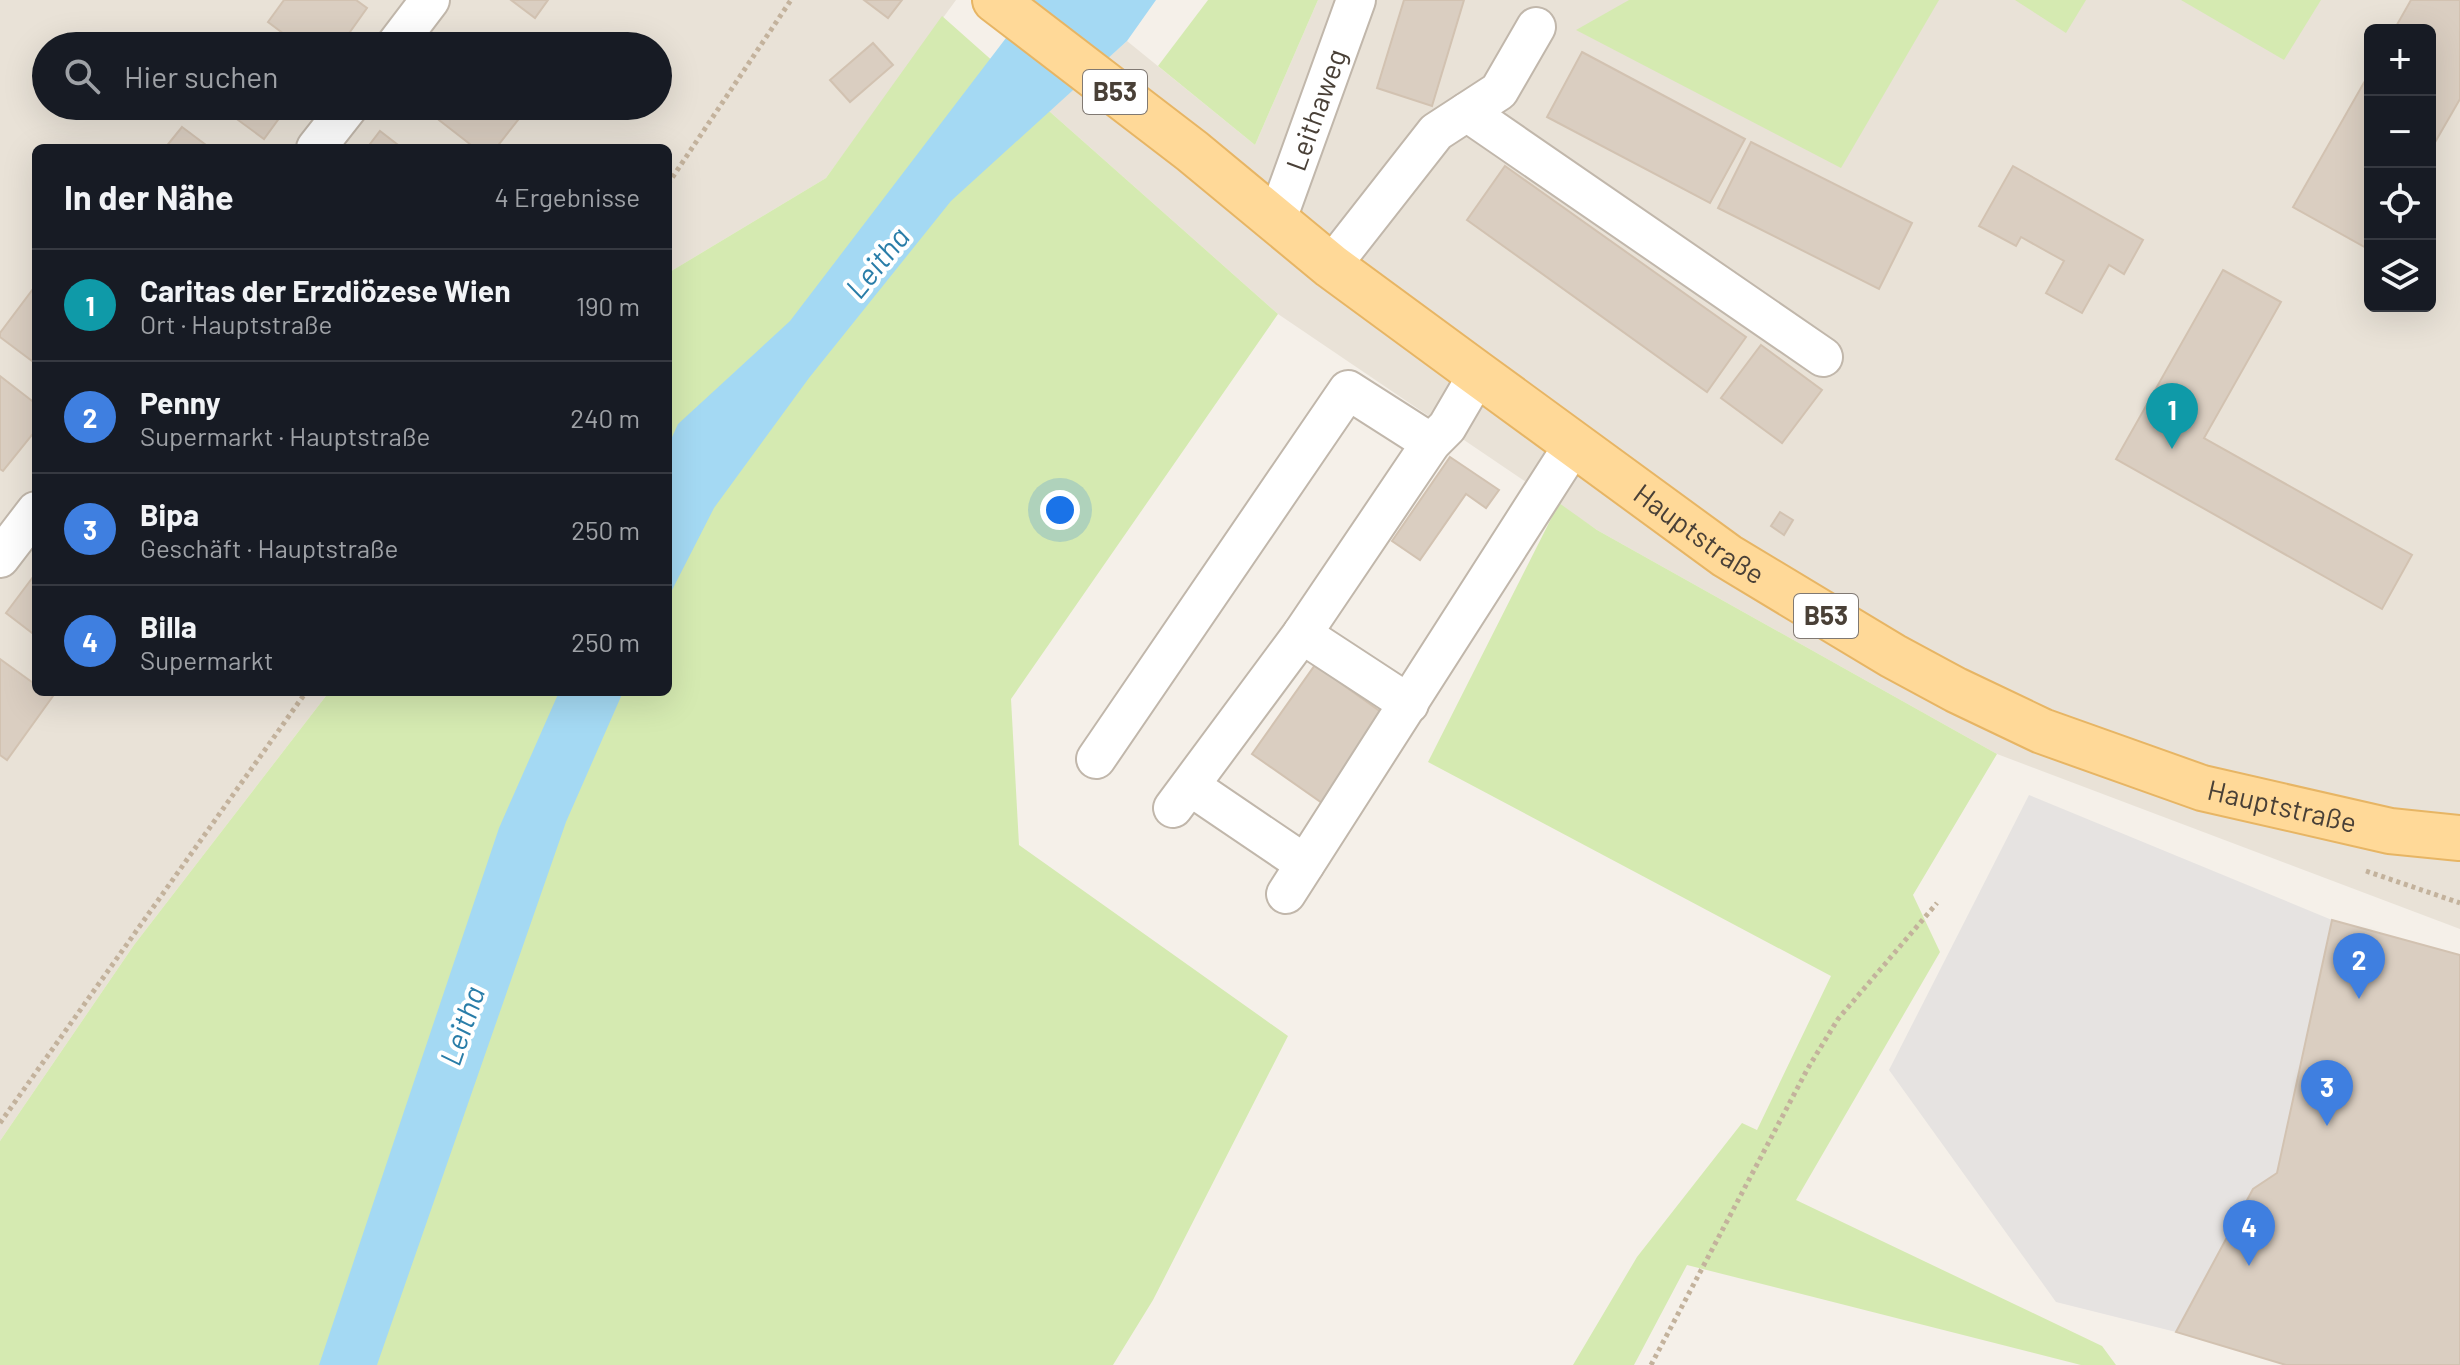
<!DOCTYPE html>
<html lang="de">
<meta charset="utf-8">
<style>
body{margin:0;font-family:Barlow,sans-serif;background:#20242c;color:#f1f3f6}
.controls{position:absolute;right:24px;top:24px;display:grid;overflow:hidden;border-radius:12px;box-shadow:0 8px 32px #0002}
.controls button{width:72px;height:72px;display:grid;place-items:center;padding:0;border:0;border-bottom:2px solid #363941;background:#171b24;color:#f1f3f6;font:40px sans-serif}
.you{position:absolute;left:1060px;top:510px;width:28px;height:28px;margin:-20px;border:6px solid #fff;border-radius:50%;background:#1a73e8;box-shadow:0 0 0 12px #1a73e833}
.badge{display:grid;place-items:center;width:52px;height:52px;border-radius:50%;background:#ff2516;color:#fff;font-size:26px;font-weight:700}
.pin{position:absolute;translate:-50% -66px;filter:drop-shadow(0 2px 4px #0008)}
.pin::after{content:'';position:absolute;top:42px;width:28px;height:24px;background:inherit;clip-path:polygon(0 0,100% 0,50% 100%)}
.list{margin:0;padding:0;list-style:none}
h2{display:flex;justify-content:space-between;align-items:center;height:104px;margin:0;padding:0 32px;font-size:34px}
h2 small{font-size:26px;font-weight:400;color:#9ea1a6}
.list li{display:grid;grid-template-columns:52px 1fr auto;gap:24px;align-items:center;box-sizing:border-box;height:112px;padding:0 32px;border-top:2px solid #363941}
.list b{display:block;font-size:30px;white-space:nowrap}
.list p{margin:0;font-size:26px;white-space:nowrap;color:#9ea1a6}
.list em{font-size:26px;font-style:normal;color:#9ea1a6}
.icon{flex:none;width:44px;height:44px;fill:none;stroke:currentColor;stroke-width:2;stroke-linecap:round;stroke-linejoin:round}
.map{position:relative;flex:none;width:2460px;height:1365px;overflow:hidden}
.search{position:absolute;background:#171b24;box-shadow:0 8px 32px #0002;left:32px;top:32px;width:640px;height:88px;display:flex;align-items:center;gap:20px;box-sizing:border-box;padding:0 28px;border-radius:44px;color:#9ea1a6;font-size:30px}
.panel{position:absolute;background:#171b24;box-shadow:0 8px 32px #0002;left:32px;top:144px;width:640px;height:552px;border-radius:12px}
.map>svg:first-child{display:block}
.residential{fill:#e9e2d7;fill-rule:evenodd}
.green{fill:#d5eab1}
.parking{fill:#e6e3e1}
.water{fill:#a4d9f3}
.building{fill:#dacec1;stroke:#d2c2b1;stroke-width:2}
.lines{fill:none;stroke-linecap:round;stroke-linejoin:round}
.minor-casing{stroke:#c1b7ab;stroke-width:42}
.major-casing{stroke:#e7b564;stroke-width:48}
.path{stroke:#c3b29c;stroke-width:5;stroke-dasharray:4 4;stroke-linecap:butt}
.minor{stroke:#fff;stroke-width:38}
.major{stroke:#ffd998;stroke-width:44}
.labels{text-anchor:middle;stroke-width:8;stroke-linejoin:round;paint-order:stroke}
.shield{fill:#fff;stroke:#807973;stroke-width:2}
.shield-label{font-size:26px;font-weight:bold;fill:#494037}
.street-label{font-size:28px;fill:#494037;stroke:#fff}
.water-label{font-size:30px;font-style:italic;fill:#297da8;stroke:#fff}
</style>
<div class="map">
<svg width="2460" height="1365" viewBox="0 0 2460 1365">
<rect width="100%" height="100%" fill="#f5f0e9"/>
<g class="residential">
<path d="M 0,0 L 956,0 L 826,178 L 668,273 L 668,148 L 36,148 L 36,692 L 329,692 L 134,945 L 0,1141 ZM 46,46 L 658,46 L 658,106 L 46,106 Z"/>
<path d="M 1318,0 L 2460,0 L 2460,929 L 1997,754 L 1597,530 L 1278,314 L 1049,111 L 1127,41 L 1255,145 ZM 2370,30 L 2430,30 L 2430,306 L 2370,306 Z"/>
</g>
<g class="green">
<path d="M 1208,0 L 1318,0 L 1255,145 L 1158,66 Z"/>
<path d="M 1629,0 L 1939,0 L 1841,168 L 1576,30 Z"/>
<path d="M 2015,0 L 2086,0 L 2066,33 Z"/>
<path d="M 2181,0 L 2321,0 L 2284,60 Z"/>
<path d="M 942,16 L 1278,314 L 1011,699 L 1019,845 L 1288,1036 L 1153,1300 L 1113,1365 L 0,1365 L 0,1141 L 134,945 L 329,692 L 668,692 L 668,273 L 826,178 Z"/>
<path d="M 1559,503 L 1597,530 L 1997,754 L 1913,895 L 1940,952 L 1796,1200 L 2102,1346 L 2116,1365 L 2081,1365 L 1687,1265 L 1634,1365 L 1573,1365 L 1637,1257 L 1742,1123 L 1757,1130 L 1831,976 L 1428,762 Z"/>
</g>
<path class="parking" d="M 2029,795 L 2332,920 L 2277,1173 L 2253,1189 L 2176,1332 L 2056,1302 L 1889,1070 Z"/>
<g class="water">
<path d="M 1035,0 L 1156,0 L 1127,41 L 951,201 L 809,378 L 714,508 L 668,598 L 668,446 L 678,424 L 790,321 Z"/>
<path d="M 559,692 L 623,692 L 566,822 L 377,1365 L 319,1365 L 499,828 Z"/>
</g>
<g class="building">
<path d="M 284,0 L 356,0 L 367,8 L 340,46 L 300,46 L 268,22 Z"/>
<path d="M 511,0 L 548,0 L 535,18 Z"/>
<path d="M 864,0 L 902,0 L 888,18 Z"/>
<path d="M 1404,0 L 1464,0 L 1432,106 L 1377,88 Z"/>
<path d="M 2411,0 L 2460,0 L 2460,99 L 2430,151 L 2430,30 L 2394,30 Z"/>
<path d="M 873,43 L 893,65 L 850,102 L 830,80 Z"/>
<path d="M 1582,52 L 1745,139 L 1710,203 L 1547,117 Z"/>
<path d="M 2370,72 L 2370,250 L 2293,207 Z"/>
<path d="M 219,106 L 288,106 L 264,139 Z"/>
<path d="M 421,106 L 529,106 L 496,148 L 475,148 Z"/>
<path d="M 182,127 L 210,148 L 165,148 Z"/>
<path d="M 380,131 L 402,148 L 367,148 Z"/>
<path d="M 1751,142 L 1912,223 L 1879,289 L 1718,208 Z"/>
<path d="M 1505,166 L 1746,337 L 1707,392 L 1467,220 Z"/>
<path d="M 2013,166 L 2143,240 L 2124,274 L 2109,265 L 2082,313 L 2046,293 L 2064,261 L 2021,237 L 2016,246 L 1979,226 Z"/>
<path d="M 2223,270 L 2281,302 L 2204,438 L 2412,555 L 2382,609 L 2116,459 Z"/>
<path d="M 36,285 L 36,364 L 0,337 L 0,333 Z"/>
<path d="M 1761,345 L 1822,390 L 1782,443 L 1721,398 Z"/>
<path d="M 0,376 L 36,404 L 36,430 L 3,471 L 0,469 Z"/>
<path d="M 1450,457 L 1499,490 L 1486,508 L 1466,494 L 1420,560 L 1392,541 Z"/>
<path d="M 1780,512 L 1793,520 L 1784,535 L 1771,526 Z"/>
<path d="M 36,573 L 36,636 L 6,613 Z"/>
<path d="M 0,659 L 36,685 L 36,692 L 47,692 L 53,696 L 7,760 L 0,755 Z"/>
<path d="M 1315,665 L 1388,717 L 1325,805 L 1252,754 Z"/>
<path d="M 2332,920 L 2460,955 L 2460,1365 L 2286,1365 L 2176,1332 L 2253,1189 L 2277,1173 Z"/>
</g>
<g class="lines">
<defs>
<g id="minor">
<path d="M 395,46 L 430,0"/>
<path d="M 1467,112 L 1823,357"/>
<path d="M 316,148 L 349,106"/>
<path id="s1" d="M 1277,219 L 1356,0"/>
<path d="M 1331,266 L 1436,132 L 1499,91 L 1536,27"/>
<path d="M 0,558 L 36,511"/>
<path d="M 1302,634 L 1409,704"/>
<path d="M 1096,759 L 1348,390 L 1431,443"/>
<path d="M 1190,786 L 1305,864"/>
<path d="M 1173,808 L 1302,634 L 1431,443 L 1447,427 L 1478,374"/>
<path d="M 1286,894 L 1574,444"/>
</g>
<g id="major">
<path id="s2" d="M 995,0 L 1192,151 L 1331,266 L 1478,374 L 1727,556 L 1893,656 L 1956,690 L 2042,731 L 2202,788 L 2390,831 L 2460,838"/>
</g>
</defs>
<use href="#minor" class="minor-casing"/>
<use href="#major" class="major-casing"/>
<g class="path">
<path d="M 668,184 L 791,0"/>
<path d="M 2366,871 L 2460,903"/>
<path d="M 0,1123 L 306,692"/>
<path d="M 1651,1365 L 1808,1068 L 1838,1019 L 1937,903"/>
</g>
<use href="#minor" class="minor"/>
<use href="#major" class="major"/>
</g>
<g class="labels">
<g class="shield">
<rect x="1083" y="70" width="64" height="44" rx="6"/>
<rect x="1794" y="594" width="64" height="44" rx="6"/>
</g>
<g class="shield-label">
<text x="1115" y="101">B53</text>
<text x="1826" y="625">B53</text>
</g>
<g class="street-label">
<text dy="10" stroke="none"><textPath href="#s1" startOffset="116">Leithaweg</textPath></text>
<text dy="10" stroke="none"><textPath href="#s2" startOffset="884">Hauptstraße</textPath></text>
<text dy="10" stroke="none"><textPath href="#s2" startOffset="1532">Hauptstraße</textPath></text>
</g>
<g class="water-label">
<text transform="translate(878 263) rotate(-51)" y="10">Leitha</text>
<text transform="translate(463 1026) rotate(-71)" y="10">Leitha</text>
</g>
</g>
</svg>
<div class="controls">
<button>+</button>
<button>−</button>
<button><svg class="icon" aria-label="locate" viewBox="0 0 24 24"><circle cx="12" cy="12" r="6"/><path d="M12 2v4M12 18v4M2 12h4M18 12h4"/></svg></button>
<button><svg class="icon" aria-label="layers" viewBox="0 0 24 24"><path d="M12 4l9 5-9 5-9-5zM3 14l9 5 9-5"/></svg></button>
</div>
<div class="you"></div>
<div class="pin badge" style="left:2172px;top:449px;background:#0f9aa8">1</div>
<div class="pin badge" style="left:2359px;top:999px;background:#3f7fe0">2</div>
<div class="pin badge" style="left:2327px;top:1126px;background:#3f7fe0">3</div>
<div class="pin badge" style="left:2249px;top:1266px;background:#3f7fe0">4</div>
<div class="search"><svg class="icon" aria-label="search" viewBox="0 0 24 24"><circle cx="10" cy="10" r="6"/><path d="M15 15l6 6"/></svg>Hier suchen</div>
<section class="panel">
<h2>In der Nähe<small>4 Ergebnisse</small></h2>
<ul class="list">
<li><span class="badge" style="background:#0f9aa8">1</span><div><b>Caritas der Erzdiözese Wien</b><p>Ort · Hauptstraße</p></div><em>190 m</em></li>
<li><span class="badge" style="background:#3f7fe0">2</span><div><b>Penny</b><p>Supermarkt · Hauptstraße</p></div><em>240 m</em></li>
<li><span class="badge" style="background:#3f7fe0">3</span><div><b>Bipa</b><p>Geschäft · Hauptstraße</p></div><em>250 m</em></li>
<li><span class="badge" style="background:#3f7fe0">4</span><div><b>Billa</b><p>Supermarkt</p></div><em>250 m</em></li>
</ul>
</section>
</div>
